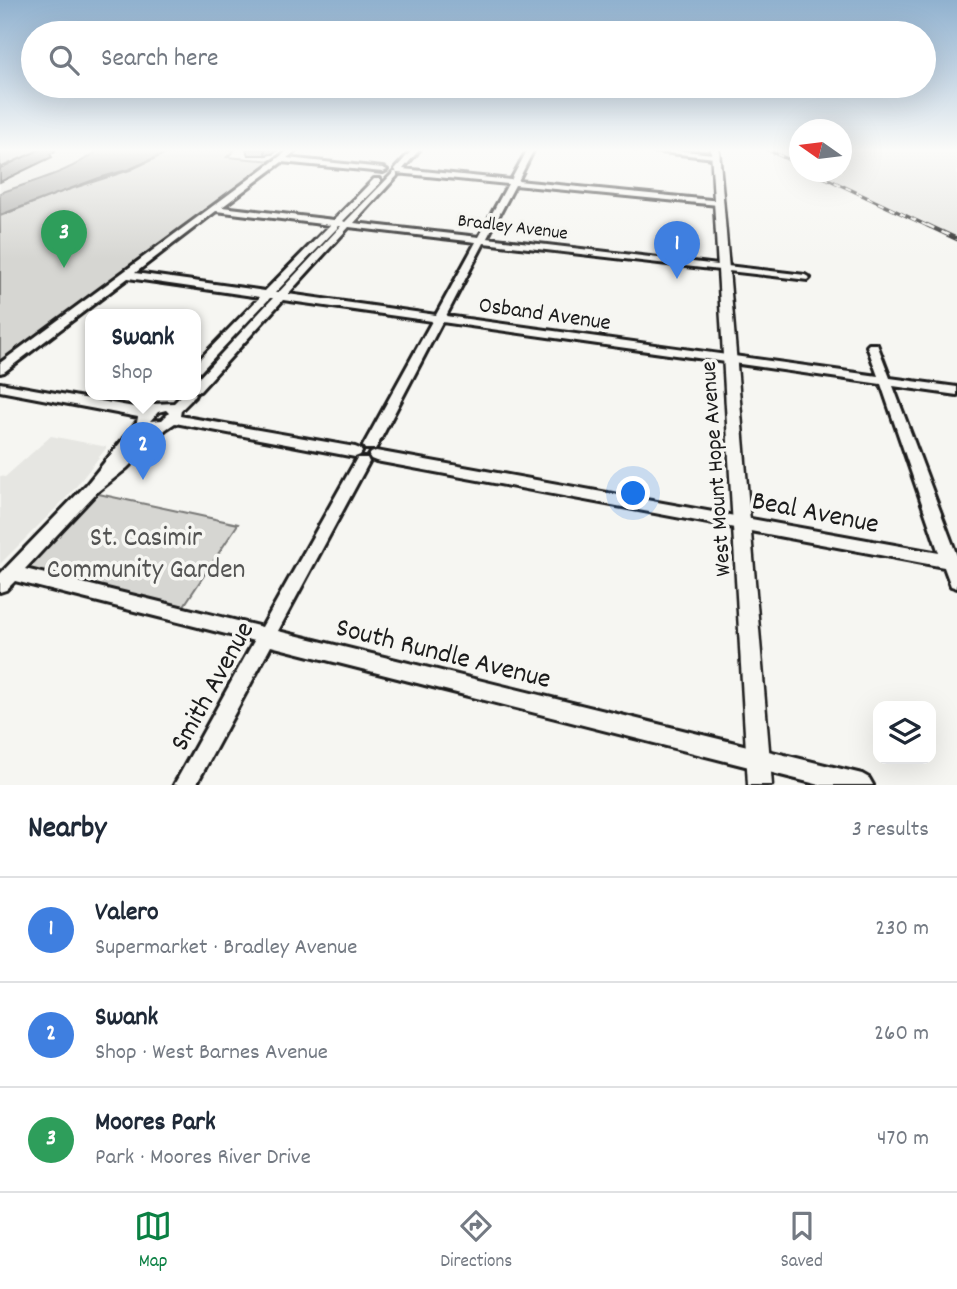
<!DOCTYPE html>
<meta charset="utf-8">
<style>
body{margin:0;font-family:Dekko,sans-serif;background:#f2f2f3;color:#1f2937}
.controls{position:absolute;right:21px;bottom:21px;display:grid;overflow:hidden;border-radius:14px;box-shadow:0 7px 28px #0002}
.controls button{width:63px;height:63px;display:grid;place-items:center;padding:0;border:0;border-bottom:2px solid #e0e1e3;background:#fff;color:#1f2937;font:35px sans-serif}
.compass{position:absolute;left:789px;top:119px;width:63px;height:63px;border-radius:50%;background:#fff;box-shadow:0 7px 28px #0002;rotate:284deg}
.you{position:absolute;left:634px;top:494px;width:24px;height:24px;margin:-18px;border:5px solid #fff;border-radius:50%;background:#1a73e8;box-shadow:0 0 0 10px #1a73e833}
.badge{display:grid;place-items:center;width:46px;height:46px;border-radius:50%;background:#0b8043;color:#fff;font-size:23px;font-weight:700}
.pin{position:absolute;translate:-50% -58px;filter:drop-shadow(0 2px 4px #0008)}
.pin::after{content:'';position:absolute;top:37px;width:24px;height:21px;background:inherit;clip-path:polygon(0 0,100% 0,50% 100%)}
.popup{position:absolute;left:85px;top:309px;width:116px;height:91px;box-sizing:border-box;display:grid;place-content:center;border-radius:14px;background:#fff;filter:drop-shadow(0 2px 5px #0005);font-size:23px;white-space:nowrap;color:#747a83}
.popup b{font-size:26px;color:#1f2937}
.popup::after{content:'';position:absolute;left:50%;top:100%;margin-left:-14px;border:14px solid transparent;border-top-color:#fff}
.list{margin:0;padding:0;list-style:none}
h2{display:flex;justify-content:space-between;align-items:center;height:91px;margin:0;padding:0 28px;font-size:30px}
h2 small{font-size:23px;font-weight:400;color:#747a83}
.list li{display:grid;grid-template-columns:46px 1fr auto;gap:21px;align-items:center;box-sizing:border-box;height:105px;padding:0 28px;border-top:2px solid #e0e1e3}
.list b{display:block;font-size:26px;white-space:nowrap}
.list p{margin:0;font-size:23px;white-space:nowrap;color:#747a83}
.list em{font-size:23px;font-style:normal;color:#747a83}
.icon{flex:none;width:38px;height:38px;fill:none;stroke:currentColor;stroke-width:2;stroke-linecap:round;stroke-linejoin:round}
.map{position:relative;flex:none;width:957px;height:785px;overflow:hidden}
.search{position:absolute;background:#fff;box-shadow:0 7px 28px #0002;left:21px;right:21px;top:21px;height:77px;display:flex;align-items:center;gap:18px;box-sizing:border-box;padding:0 24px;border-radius:38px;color:#747a83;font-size:26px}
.sheet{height:406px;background:#fff}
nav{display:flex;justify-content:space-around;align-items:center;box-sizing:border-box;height:98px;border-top:2px solid #e0e1e3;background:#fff;font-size:19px;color:#747a83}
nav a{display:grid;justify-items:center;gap:4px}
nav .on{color:#0b8043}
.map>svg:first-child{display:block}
.built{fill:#e6e6e2}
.green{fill:#d6d6d2;stroke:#797977;stroke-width:2}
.water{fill:#acaca9;stroke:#727271;stroke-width:2}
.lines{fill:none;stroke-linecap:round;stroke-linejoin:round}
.minor-casing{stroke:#1c1c1c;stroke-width:6}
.tertiary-casing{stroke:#1c1c1c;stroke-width:5}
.minor{fill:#f6f6f2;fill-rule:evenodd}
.tertiary{fill:#f6f6f2;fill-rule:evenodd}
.rail-far1-casing{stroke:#1c1c1c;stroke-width:3.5}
.rail-casing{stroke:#1c1c1c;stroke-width:4.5}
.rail-far1{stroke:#f6f6f2;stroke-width:2;stroke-dasharray:6;stroke-linecap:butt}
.rail{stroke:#f6f6f2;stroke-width:2.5;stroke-dasharray:8;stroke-linecap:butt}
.wall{fill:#a5a5a3;stroke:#1c1c1c;stroke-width:2}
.shaded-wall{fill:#868684;stroke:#1c1c1c;stroke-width:2}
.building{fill:#c0c0bd;stroke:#1c1c1c;stroke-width:2}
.labels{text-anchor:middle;stroke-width:7;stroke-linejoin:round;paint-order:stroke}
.far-street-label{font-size:19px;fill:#1c1c1c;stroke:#f6f6f2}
.street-label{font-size:23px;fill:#1c1c1c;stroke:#f6f6f2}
.near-street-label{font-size:28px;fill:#1c1c1c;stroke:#f6f6f2}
.near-park-label{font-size:28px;fill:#545453;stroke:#f6f6f2}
</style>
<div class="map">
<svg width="957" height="785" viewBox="0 0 957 785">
<rect width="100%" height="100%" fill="#f6f6f2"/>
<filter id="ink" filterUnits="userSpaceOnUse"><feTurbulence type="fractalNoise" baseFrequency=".0143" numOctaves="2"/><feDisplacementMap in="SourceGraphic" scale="14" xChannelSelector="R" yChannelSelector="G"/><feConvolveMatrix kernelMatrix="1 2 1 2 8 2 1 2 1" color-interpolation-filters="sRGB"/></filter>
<g filter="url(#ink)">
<g class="built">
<path d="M 0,149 L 99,149 L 88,159 L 61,172 L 0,193 Z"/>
<path d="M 842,149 L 957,150 L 957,237 L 816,172 L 842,172 Z"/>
<path d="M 51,436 L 107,447 L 71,493 L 0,564 L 0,476 L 5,477 Z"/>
</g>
<g class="green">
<path d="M 175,149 L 236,149 L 227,157 L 274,161 L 0,363 L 0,216 L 58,193 L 130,170 Z"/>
<path d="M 94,493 L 238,524 L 183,607 L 25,568 Z"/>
</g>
<path class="water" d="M 99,149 L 174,149 L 130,169 L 99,178 L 0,215 L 0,193 C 33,181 72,172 99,149 Z"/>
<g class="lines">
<defs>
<g id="minor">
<path d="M 290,149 L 298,149 L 287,158 L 383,168 L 387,170 L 383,172 L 282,162 L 222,207 L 334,220 L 374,179 L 380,179 L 380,183 L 343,221 L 345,222 L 394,172 L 397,172 L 397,176 L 354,223 L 479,237 L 508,184 L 397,173 L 395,169 L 413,149 L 420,149 L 403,169 L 511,180 L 528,149 L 534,149 L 518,181 L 721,201 L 722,203 L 718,205 L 515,185 L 487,238 L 805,275 L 810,278 L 808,280 L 484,243 L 446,316 L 878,376 L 867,346 L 869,344 L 877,344 L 890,378 L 957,387 L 957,395 L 893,386 L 957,556 L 957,588 L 951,586 L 944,567 L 376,461 L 371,459 L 369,456 L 371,453 L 376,451 L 939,553 L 881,384 L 442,322 L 377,446 L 375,449 L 365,449 L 363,446 L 432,321 L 283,300 L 200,391 L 196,392 L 196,381 L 273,298 L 270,298 L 200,372 L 196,373 L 196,363 L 260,297 L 128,278 L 4,372 L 0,373 L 0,363 ZM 216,211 L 330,225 L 265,291 L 135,273 ZM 339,226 L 341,226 L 278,293 L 275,293 ZM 349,227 L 476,242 L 436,315 L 288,294 Z"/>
<path d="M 635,149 L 662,149 L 715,154 L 718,156 L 715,158 Z"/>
<path d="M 0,383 L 145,409 L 154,404 L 174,403 L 183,394 L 196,393 L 194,397 L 181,410 L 180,416 L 355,447 L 360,449 L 362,452 L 360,455 L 355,457 L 175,423 L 166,429 L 127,468 L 97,492 L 25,569 L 262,627 L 357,458 L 367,458 L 369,462 L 278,631 L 862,774 L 869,778 L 873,785 L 820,785 L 271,646 L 196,785 L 174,785 L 254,641 L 15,581 L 6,590 L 0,592 L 0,574 L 87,484 L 137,422 L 138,417 L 0,391 ZM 166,410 L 169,413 L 162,420 L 150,421 L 158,412 ZM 145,429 L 149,430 L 133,446 Z"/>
</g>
<path id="tertiary" d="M 711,149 L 719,149 L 772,785 L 748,785 Z"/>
</defs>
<use href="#minor" class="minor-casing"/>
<use href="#tertiary" class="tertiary-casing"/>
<use href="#minor" class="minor"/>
<use href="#tertiary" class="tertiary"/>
<defs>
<g id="rail-far1">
<path d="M 766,149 L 800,165"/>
<path d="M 813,172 L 930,227"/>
</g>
<path id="rail" d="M 927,225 L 957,239"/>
</defs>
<use href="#rail-far1" class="rail-far1-casing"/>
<use href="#rail" class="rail-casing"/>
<use href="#rail-far1" class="rail-far1"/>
<use href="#rail" class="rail"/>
</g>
<path class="wall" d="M 246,149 L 278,149 L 274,153 L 266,155 L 248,155 Z"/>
<g class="shaded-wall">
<path d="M 41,149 L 54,149 L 55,151 L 50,154 L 52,157 L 0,182 L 0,168 Z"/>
<path d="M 264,149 L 278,149 L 274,153 L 266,155 Z"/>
</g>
<path class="building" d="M 0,149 L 41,149 L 0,168 Z"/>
</g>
<linearGradient id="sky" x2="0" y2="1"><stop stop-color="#90b1cf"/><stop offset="0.58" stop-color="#fbfbf9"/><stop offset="1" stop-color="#fbfbf9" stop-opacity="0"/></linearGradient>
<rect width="957" height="259" fill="url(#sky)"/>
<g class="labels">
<g class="far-street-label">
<text transform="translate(513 225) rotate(7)" y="7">Bradley Avenue</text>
</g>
<g class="street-label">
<text transform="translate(545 312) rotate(8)" y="8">Osband Avenue</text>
<text transform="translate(714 469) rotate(-94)" y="8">West Mount Hope Avenue</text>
</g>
<g class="near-street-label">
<text transform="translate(816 510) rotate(11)" y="10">Beal Avenue</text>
<text transform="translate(444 651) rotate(14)" y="10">South Rundle Avenue</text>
<text transform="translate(210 685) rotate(-61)" y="10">Smith Avenue</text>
</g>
<g class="near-park-label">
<text x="146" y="545">St. Casimir<tspan x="146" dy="32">Community Garden</tspan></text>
</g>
</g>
</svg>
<div class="controls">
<button><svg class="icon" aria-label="layers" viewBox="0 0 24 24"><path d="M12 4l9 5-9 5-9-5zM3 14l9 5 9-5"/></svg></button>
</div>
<svg class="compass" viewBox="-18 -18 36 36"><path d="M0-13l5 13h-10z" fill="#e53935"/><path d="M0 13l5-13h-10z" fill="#747a83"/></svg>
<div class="you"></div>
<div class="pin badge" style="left:677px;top:279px;background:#3f7fe0">1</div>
<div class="pin badge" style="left:143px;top:480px;background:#3f7fe0">2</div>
<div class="popup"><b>Swank</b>Shop</div>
<div class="pin badge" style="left:64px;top:268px;background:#2e9e5b">3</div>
<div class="search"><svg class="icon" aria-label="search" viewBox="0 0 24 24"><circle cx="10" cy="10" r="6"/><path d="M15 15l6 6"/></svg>Search here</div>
</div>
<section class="sheet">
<h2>Nearby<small>3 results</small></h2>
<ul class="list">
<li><span class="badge" style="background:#3f7fe0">1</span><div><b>Valero</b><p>Supermarket · Bradley Avenue</p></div><em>230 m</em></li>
<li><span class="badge" style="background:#3f7fe0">2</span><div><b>Swank</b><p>Shop · West Barnes Avenue</p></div><em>260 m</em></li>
<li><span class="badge" style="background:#2e9e5b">3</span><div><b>Moores Park</b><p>Park · Moores River Drive</p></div><em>470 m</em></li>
</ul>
</section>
<nav>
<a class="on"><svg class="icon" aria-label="map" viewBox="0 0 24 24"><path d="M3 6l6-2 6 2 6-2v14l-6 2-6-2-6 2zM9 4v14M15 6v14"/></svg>Map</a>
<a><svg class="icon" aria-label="directions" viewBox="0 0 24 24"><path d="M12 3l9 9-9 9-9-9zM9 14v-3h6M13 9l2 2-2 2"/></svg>Directions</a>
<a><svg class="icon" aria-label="saved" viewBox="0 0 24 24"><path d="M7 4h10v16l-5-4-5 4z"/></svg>Saved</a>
</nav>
